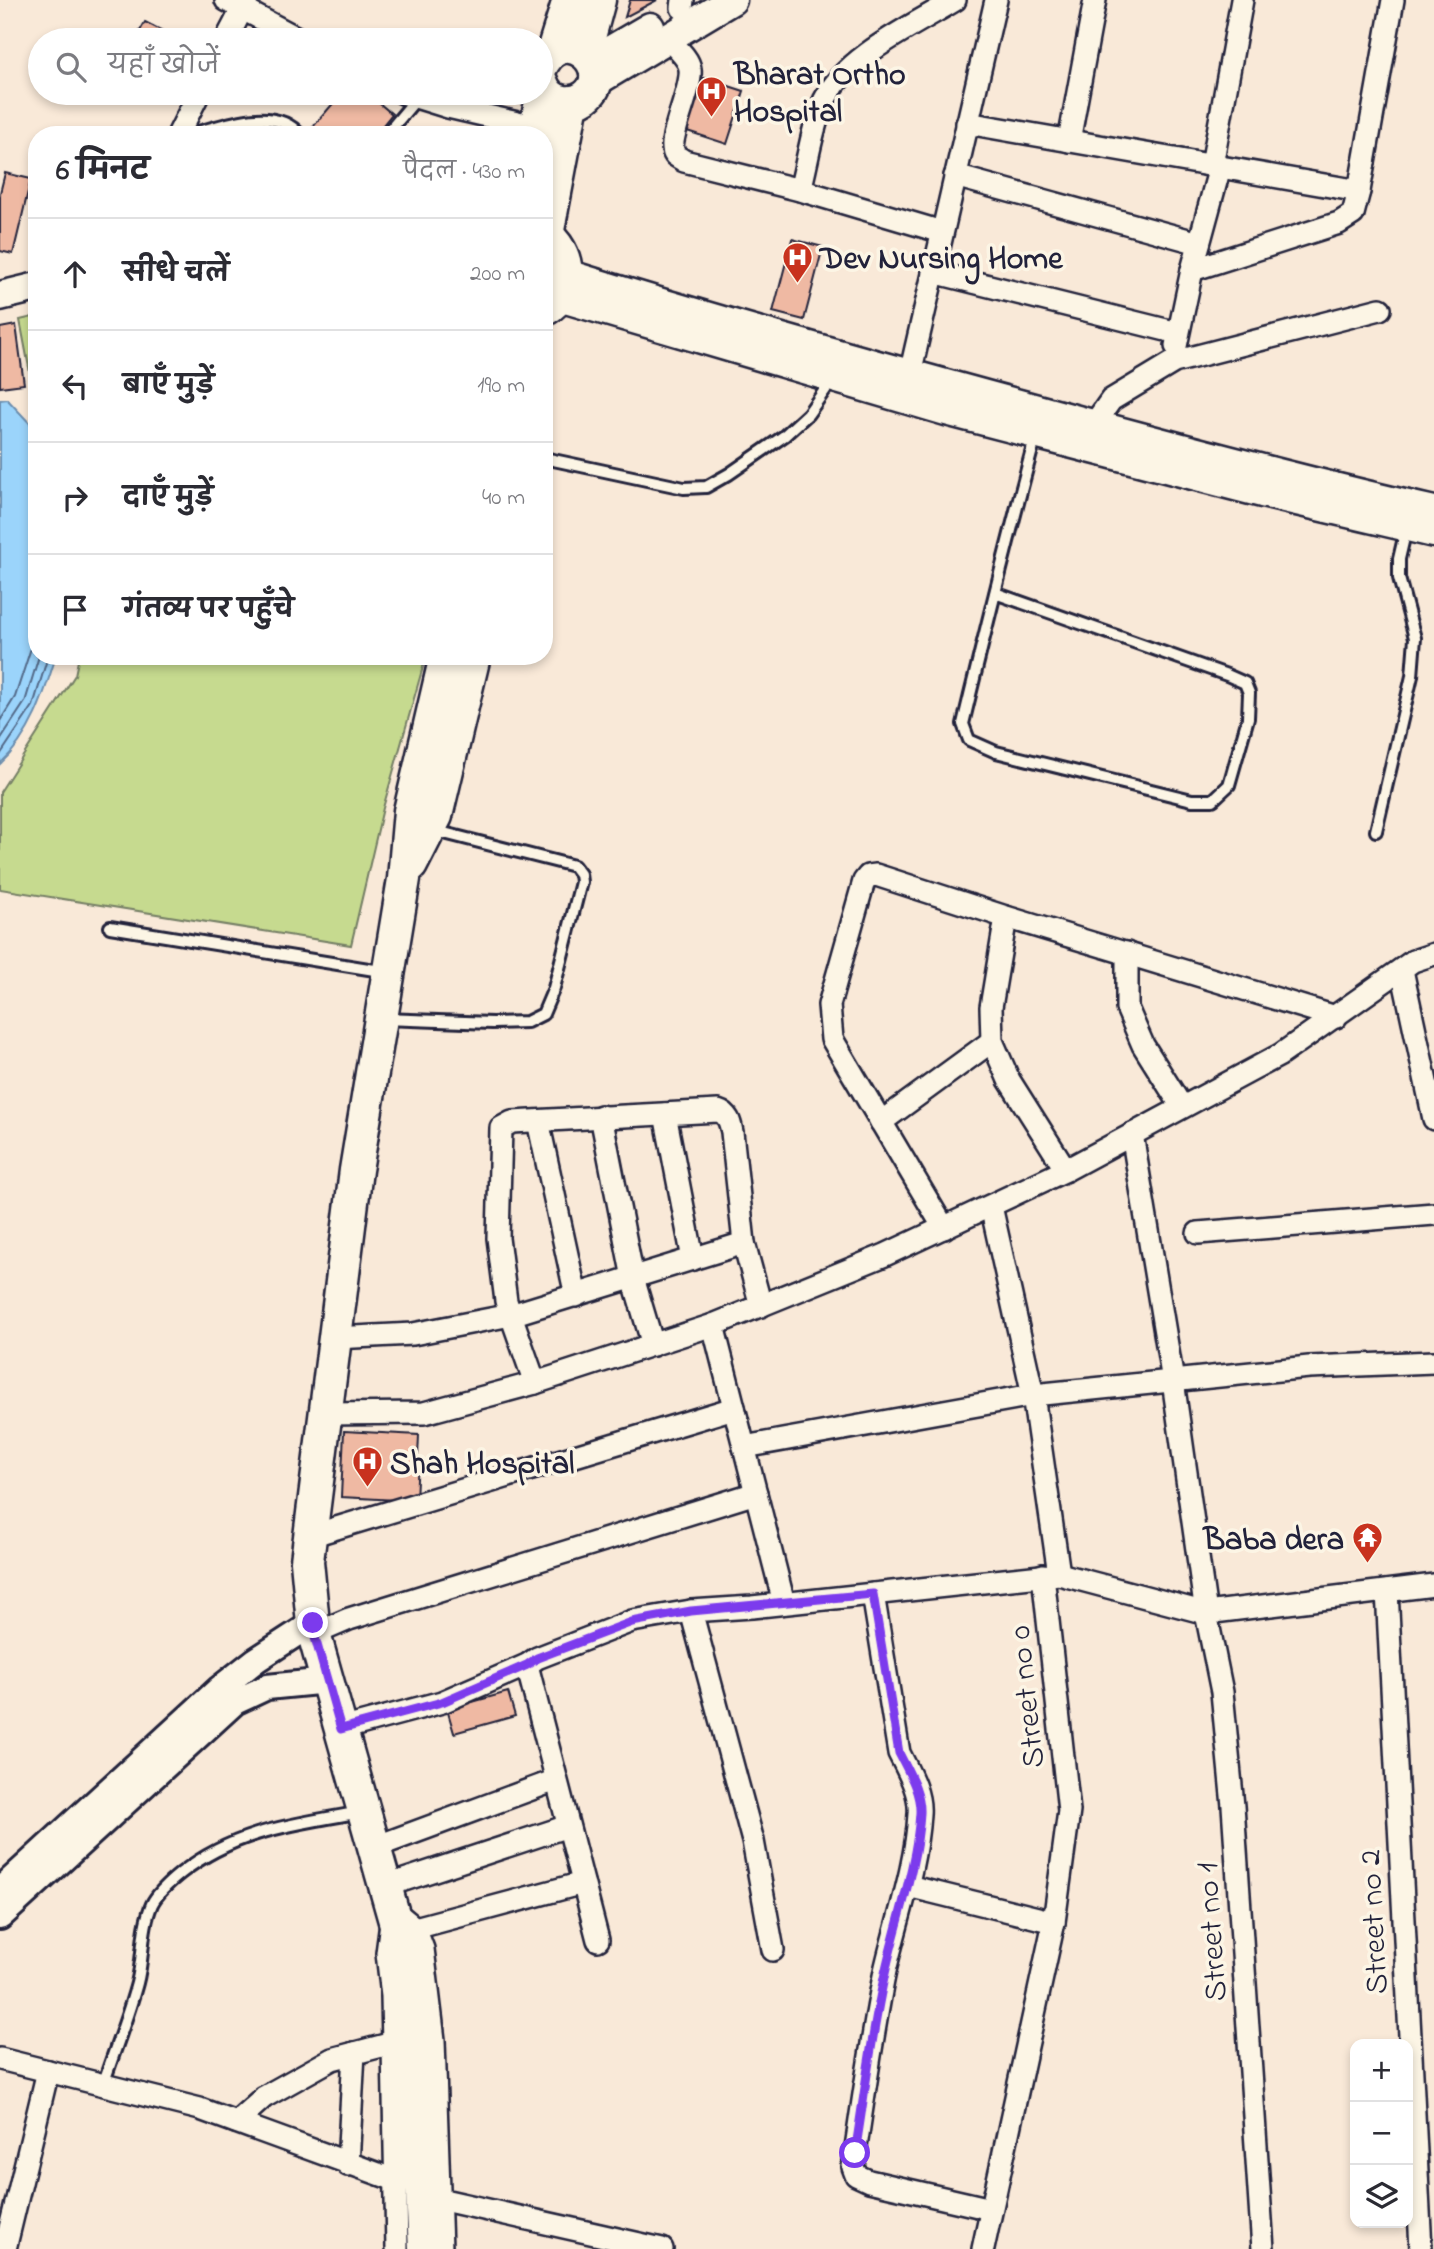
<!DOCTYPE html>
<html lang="hi">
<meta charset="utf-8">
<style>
body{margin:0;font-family:"Indie Flower","Playpen Sans Deva",sans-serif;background:#f2f2f3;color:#2b2b33}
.controls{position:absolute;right:21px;bottom:21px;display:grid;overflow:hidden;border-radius:14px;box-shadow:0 4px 10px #0003}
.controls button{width:63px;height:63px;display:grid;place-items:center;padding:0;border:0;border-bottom:2px solid #e1e1e2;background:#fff;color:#2b2b33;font:35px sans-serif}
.stop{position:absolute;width:21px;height:21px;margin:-16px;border:5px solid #7c3aed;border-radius:50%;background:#fff}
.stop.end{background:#7c3aed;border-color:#fff;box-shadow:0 2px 7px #0008}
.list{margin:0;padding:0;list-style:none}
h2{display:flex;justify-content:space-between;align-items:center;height:91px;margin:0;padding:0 28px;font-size:30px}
h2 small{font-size:23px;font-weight:400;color:#7c7c81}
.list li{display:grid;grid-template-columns:46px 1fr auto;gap:21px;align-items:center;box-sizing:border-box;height:112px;padding:0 28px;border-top:2px solid #e1e1e2}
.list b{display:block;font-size:26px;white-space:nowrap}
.list em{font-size:23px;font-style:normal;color:#7c7c81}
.icon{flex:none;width:38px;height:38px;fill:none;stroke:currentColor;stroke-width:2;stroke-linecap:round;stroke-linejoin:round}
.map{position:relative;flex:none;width:1434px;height:2249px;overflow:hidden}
.search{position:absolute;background:#fff;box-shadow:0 4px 10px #0003;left:28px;top:28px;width:525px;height:77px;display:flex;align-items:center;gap:18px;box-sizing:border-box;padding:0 24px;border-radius:38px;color:#7c7c81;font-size:26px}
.panel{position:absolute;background:#fff;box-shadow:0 4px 10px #0003;left:28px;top:126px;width:525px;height:539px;border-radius:28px}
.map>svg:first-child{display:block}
.green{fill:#c6da8f;stroke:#747e65;stroke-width:2}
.water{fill:#9bd4fb;stroke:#6b8dae;stroke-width:2}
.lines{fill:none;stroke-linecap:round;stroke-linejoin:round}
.shore{stroke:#526988;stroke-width:2}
.building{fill:#efb9a3;stroke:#22223b;stroke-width:2}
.service-casing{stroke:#22223b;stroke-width:16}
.minor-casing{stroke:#22223b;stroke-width:26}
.tertiary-casing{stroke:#22223b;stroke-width:30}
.secondary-casing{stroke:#22223b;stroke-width:33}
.primary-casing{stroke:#22223b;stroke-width:37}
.service{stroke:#fcf5e5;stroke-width:10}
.minor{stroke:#fcf5e5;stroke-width:21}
.tertiary{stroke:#fcf5e5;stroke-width:24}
.secondary{stroke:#fcf5e5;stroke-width:28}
.primary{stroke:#fcf5e5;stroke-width:32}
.route{stroke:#7c3aed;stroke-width:9}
.labels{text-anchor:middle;stroke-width:7;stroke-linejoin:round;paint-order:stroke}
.poi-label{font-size:32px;font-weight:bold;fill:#22223b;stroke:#fcf5e5;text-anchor:start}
.street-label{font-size:32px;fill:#22223b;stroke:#fcf5e5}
</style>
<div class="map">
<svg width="1434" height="2249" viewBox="0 0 1434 2249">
<rect width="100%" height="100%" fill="#f9e9d8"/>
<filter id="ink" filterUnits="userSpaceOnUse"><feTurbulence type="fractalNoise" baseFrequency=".0143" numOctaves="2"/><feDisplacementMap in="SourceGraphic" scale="14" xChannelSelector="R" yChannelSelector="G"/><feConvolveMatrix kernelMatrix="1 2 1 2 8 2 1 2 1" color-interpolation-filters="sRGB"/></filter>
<g filter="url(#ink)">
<g class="green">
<path d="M 37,316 L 37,410 L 20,320 Z"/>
<path d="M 79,656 L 426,656 L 383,808 L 351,945 L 0,889 L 0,792 L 75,675 Z"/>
</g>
<path class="water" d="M 7,399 L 36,430 L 37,435 L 37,656 L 56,656 C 44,695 31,736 0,764 L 0,400 Z"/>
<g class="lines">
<g class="shore">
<path d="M 0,721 L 15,697 L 31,648 L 37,639"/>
<path d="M 0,740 L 25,702 L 39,656"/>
<path d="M 0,755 L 33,706 L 48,656"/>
</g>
</g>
<g class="building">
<path d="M 630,0 L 657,0 L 625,17 Z"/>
<path d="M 145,22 L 180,40 L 135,40 Z"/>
<path d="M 698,76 L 744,91 L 727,144 L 681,129 Z"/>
<path d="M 152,93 L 173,93 L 168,101 Z"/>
<path d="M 342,93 L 367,93 L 392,114 L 375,135 L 306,135 Z"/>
<path d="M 5,173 L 31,179 L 13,254 L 0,251 L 0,193 Z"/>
<path d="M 792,239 L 823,247 L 804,320 L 773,312 Z"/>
<path d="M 16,325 L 24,384 L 0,387 L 0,328 Z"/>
<path d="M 344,1431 L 419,1435 L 416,1501 L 341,1497 Z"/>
<path d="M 508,1692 L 515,1716 L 454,1733 L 447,1709 Z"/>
</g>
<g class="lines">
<defs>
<g id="service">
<path d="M 187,135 C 220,127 274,103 300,135"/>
<path d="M 386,135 L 417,98"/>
<path d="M 544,458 L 684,488 L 706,487 L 729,474 L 784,436 L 808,414 L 832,380"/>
<path d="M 995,593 L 1227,675 L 1245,683 L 1249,693 L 1248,718 L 1229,785 L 1213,800 L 1192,800 L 996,752 L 969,740 L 963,724 C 986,628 1010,531 1036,435"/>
<path d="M 1376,831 L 1412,676 L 1415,638 L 1399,578 L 1399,559 L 1406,529"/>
<path d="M 110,927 L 387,972"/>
<path d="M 384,1019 L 492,1023 L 527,1022 L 543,1014 L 554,988 L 581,882 L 580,874 L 574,866 L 432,830"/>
<path d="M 103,2085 C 114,2051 128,2017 137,1983 C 144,1957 141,1929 152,1904 C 158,1892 171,1881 181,1873 C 236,1830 295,1824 362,1812"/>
</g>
<g id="minor">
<path d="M 226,0 L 301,40"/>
<path d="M 682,8 L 683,0"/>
<path d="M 668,39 C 675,47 689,58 690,69 C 693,90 665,141 675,155 C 676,156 683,160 684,161 L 800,190"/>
<path d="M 226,40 L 247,0"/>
<path d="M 403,93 L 448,107 L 535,127"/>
<path d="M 967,123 L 1359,191"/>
<path d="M 178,135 L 199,93"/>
<path d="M 1069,141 L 1095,0"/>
<path d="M 1212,165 L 1242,0"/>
<path d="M 955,176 L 1199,243"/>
<path d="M 942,232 L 800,190 C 807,165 813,122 824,101 C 846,56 913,26 955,0"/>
<path d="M 1192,270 L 1339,223 L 1353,214 L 1359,191 L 1393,0"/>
<path d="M 933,272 L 1178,333"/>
<path d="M 1176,346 L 1192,270 L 1220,167"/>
<path d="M 907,387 L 996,0"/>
<path d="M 1094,424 L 1111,400 L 1174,362 L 1380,309"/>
<path d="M 1006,917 L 991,1007 L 992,1041 L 1009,1080 L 1066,1170"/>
<path d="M 1127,953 L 1127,1008 L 1143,1045 L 1182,1107"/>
<path d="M 1402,970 L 1434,1119"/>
<path d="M 665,1114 L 693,1259"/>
<path d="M 601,1116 L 633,1278 L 653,1345"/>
<path d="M 538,1121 L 576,1296"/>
<path d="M 881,1122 L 992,1041"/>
<path d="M 1132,1134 L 1173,1381 L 1206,1613 L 1222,1692 L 1233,1806 L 1263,2249"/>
<path d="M 991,1206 L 1033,1395 L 1059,1574"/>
<path d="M 944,1228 L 832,1039 L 829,1005 L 864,881 L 868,876 L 876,875 L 1006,917 L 1336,1017"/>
<path d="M 1198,1233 L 1434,1214"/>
<path d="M 713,1325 L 784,1603"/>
<path d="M 335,1338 L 413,1334 L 511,1315 L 744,1243"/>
<path d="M 535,1383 L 506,1301 L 498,1238 L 501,1128 L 512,1122 L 718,1111 C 728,1114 730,1122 732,1132 L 744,1243 L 761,1306"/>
<path d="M 326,1414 L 424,1413 L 535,1383 L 713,1325 L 885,1255 L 1066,1170 L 1280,1055 L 1413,961 L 1434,954"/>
<path d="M 744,1447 L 1033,1395 L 1309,1367 L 1434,1362"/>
<path d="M 310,1536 L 734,1408"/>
<path d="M 1387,1591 L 1421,2249"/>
<path d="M 873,1594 L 899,1753 C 908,1771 921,1793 919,1814 C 916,1867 897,1919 885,1971 C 872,2035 863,2102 853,2167 L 856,2175 L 869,2181 L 991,2209"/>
<path d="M 691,1611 L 753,1841 L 773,1950"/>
<path d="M 314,1634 L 349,1619 L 756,1493"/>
<path d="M 527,1665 L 598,1940"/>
<path d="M 341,1729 L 442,1702 L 527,1665 L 537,1658 L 632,1621 L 691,1611 L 752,1607 L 1059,1574 L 1206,1613 L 1434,1585"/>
<path d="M 375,1847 L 556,1780"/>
<path d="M 386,1886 L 568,1826"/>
<path d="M 908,1886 L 1054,1922"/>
<path d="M 392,1909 L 415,1928 L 423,1949 L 434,2040 L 441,2249"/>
<path d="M 391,1923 L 387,1953 L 392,1996 L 397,2249"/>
<path d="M 415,1928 L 583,1883"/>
<path d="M 0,2059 L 200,2109 L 395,2180"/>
<path d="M 236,2122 L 264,2097 L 332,2059 L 393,2043"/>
<path d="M 348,2165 L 354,2053"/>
<path d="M 439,2199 L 662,2249"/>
<path d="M 5,2249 L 48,2071"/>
<path d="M 983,2249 L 1054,1922 L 1069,1811 L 1043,1575"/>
</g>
<g id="tertiary">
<path d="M 0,1890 L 219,1689 L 256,1660 L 313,1623"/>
<path d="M 0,1917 L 235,1702 L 267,1687 L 328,1681"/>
</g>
<g id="secondary">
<path d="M 592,61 L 650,27"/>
<path d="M 595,82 L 732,0"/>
<path d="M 567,274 C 717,321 868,363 1019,404 C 1157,442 1295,479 1434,511"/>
<path d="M 0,296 L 37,287"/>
<path d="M 559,297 L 946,411 L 1262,493 L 1434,533"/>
</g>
<g id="primary">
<path d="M 553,51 L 569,0"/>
<path d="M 585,52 L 599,0"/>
<path d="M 541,67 C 564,18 620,70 585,97 C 579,101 571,103 564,102 C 552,100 545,93 541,81"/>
<path d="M 534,135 L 544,89"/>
<path d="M 544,233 C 571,252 575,292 544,310"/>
<path d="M 547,235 L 572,103"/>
<path d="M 411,865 L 436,816 L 474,656"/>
<path d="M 425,2249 L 416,2073 L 406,1960 L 314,1634 L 307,1561 L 356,1170 L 404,879 L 410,811 L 446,656"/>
</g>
</defs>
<use href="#service" class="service-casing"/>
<use href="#minor" class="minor-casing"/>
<use href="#tertiary" class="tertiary-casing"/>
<use href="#secondary" class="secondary-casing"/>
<use href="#primary" class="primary-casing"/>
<use href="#service" class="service"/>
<use href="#minor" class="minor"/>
<use href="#tertiary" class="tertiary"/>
<use href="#secondary" class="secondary"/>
<use href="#primary" class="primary"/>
</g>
</g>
<g class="lines" filter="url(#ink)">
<path class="route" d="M 313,1623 L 314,1634 L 341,1729 L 442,1702 L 527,1665 L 537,1658 L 632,1622 L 691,1611 L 873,1594 L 899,1753 C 908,1771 921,1792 920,1813 C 917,1864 897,1920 886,1969 C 872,2030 865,2092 855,2153"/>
</g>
<defs>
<symbol id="hospital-pin" viewBox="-11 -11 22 30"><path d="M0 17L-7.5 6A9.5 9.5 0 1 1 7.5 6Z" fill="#c8321e" stroke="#fcf5e5"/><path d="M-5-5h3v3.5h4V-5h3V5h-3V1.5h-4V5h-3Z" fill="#fff"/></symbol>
<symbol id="temple-pin" viewBox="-11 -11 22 30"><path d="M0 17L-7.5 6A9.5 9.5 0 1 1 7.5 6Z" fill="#c8321e" stroke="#fcf5e5"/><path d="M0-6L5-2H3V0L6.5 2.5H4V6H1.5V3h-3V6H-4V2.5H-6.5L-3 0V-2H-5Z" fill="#fff"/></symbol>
</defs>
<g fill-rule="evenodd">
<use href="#hospital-pin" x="694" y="74" width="35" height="47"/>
<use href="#hospital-pin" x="780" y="240" width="35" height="47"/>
<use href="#hospital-pin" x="350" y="1444" width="35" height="47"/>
<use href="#temple-pin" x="1350" y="1520" width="35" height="47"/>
</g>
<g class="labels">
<g class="poi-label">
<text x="734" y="84">Bharat Ortho<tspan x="734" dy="37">Hospital</tspan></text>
<text x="820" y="268">Dev Nursing Home</text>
<text x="390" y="1473">Shah Hospital</text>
<text x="1344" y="1549" text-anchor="end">Baba dera</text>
</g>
<g class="street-label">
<text transform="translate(1025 1697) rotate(-96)" y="11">Street no 0</text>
<text transform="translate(1372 1922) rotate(-93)" y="11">Street no 2</text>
<text transform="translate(1210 1932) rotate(-94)" y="11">Street no 1</text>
</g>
</g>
</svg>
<div class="controls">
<button>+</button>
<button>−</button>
<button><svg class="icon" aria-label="layers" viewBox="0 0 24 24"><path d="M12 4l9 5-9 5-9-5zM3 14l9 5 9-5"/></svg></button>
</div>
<div class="stop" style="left:855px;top:2153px"></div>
<div class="stop end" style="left:313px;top:1623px"></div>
<div class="search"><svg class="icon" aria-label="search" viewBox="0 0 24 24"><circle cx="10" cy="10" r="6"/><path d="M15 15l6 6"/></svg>यहाँ खोजें</div>
<section class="panel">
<h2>6 मिनट<small>पैदल · 430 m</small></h2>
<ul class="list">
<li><svg class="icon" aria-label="ahead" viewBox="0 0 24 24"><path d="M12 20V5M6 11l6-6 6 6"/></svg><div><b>सीधे चलें</b></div><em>200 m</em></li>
<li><svg class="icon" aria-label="left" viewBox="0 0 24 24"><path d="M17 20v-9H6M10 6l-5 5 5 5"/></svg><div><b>बाएँ मुड़ें</b></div><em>190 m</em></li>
<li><svg class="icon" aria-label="right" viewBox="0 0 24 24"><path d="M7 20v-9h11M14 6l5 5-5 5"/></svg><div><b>दाएँ मुड़ें</b></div><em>40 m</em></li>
<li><svg class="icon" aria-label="arrive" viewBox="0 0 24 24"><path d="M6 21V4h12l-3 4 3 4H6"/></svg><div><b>गंतव्य पर पहुँचे</b></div></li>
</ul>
</section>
</div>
